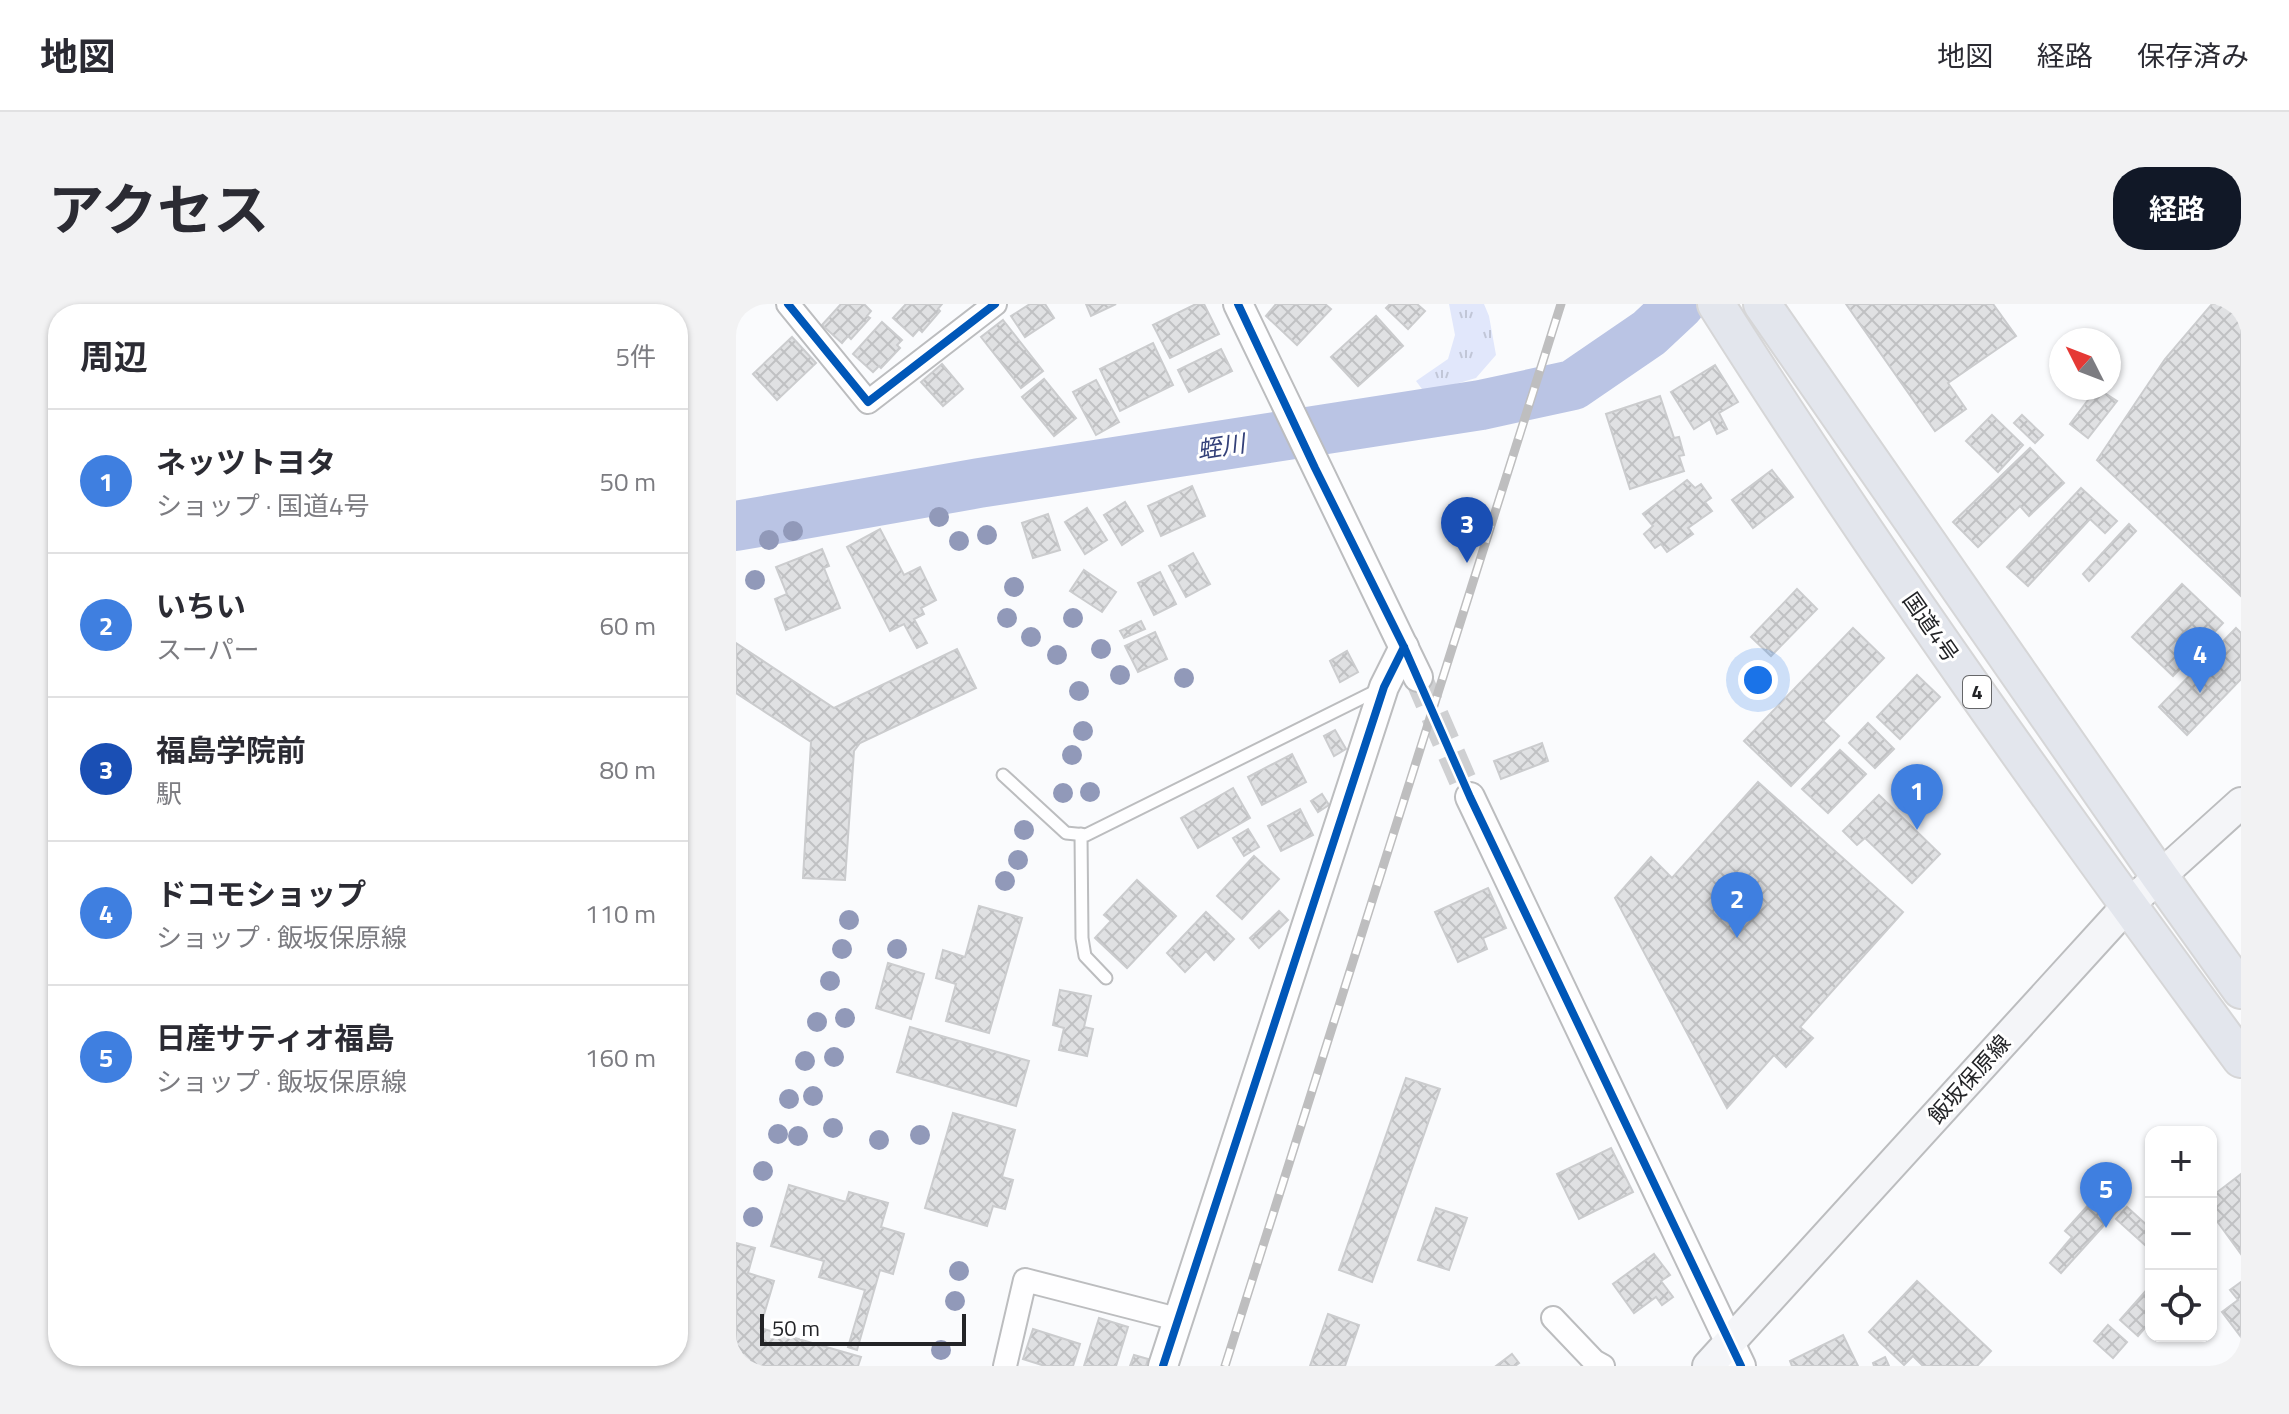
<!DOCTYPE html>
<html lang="ja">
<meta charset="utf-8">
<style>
body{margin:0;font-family:"Titillium Web","Noto Sans JP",sans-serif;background:#f2f2f3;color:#2b2b33}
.controls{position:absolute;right:24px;bottom:24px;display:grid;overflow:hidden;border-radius:16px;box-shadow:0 2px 6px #0004}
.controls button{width:72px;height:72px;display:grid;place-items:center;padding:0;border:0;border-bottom:2px solid #e1e1e2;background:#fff;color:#2b2b33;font:40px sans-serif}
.compass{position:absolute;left:1313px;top:24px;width:72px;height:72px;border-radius:50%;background:#fff;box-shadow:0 2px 6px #0004;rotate:312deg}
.scale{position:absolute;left:24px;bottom:20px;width:206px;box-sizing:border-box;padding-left:8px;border:4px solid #232427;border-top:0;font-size:22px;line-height:28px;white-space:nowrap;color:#232427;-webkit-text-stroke:6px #fff;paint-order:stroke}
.you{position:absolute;left:1022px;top:376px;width:28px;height:28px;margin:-20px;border:6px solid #fff;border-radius:50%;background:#1a73e8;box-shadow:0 0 0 12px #1a73e833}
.badge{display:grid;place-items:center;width:52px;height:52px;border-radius:50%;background:#111827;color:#fff;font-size:26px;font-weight:700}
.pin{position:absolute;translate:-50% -66px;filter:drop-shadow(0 2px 4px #0008)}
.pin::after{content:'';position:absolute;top:42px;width:28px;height:24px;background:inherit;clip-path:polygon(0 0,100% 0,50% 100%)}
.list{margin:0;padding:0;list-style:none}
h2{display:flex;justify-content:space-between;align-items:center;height:104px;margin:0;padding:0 32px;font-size:34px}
h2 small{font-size:26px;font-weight:400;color:#7c7c81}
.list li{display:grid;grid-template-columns:52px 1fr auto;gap:24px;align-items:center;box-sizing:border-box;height:144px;padding:0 32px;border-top:2px solid #e1e1e2}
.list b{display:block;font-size:30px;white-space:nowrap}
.list p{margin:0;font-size:26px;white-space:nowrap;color:#7c7c81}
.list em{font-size:26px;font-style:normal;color:#7c7c81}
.icon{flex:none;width:44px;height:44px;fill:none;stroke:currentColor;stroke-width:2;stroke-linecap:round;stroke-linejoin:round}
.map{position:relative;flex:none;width:1505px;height:1062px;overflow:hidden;border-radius:32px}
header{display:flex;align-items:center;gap:48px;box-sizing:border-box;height:112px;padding:0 40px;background:#fff;border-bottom:2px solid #e1e1e2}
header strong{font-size:38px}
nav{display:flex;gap:44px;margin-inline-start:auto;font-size:28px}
.intro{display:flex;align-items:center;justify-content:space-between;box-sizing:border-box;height:192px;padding:0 48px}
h1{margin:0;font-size:56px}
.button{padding:20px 36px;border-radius:32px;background:#111827;color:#fff;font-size:28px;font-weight:700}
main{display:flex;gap:48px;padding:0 48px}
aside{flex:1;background:#fff;border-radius:32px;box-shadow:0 2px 6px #0004}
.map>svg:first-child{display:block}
.grass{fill:url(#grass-tufts)}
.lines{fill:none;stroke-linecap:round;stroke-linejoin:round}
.river{stroke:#bac4e4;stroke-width:50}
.building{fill:url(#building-cross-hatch);stroke:#cbccce;stroke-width:2}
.tertiary-tunnel{stroke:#cfd0d2;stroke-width:28;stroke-dasharray:28 14;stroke-linecap:butt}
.service-casing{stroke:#bcbdbf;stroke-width:15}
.minor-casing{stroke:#bcbdbf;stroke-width:26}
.tertiary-casing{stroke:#bcbdbf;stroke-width:32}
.secondary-casing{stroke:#bcbdbf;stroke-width:34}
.trunk-casing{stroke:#d6d6d7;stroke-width:40}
.service{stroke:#fefeff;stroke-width:11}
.minor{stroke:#fefeff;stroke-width:22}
.tertiary{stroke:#fefeff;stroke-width:28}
.secondary{stroke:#f4f5f8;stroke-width:30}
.trunk{stroke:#e3e6ed;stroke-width:36}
.rail-casing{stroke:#bebebf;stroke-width:9}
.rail{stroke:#fff;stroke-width:6;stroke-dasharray:18;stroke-linecap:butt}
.cycleway-casing{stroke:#fff;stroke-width:13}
.cycleway{stroke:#0057b8;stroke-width:8}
.tree{fill:#9199b9}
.labels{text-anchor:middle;stroke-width:6;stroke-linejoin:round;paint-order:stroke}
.shield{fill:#fff;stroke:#656668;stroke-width:2}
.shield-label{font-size:20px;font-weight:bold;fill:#232427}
.street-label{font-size:22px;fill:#232427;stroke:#fff}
.water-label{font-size:24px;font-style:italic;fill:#344179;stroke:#fff}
</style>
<header>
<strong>地図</strong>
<nav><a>地図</a><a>経路</a><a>保存済み</a></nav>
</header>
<div class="intro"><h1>アクセス</h1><a class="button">経路</a></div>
<main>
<aside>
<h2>周辺<small>5件</small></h2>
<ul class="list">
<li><span class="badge" style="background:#3f7fe0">1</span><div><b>ネッツトヨタ</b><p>ショップ · 国道4号</p></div><em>50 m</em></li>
<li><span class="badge" style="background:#3f7fe0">2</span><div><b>いちい</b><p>スーパー</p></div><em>60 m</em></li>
<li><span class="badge" style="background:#1a4fb4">3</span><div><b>福島学院前</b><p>駅</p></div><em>80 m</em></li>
<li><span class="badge" style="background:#3f7fe0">4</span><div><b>ドコモショップ</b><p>ショップ · 飯坂保原線</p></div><em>110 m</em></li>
<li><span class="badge" style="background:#3f7fe0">5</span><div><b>日産サティオ福島</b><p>ショップ · 飯坂保原線</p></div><em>160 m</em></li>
</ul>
</aside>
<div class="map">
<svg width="1505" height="1062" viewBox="0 0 1505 1062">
<defs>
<pattern id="grass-tufts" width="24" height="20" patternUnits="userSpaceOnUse" patternTransform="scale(2)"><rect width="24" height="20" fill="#e1e7fb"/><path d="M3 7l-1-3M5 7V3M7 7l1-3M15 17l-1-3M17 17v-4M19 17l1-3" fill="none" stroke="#c1c6d7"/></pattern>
<pattern id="building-cross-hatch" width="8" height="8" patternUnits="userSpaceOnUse" patternTransform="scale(2)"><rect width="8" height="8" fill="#e0e1e3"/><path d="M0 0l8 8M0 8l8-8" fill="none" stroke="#c0c1c3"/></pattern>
</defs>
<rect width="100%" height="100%" fill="#fafbfd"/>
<path class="grass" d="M 713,0 L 748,0 L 753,12 L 760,51 L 740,74 L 689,89 L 680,77 L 712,55 L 719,31 Z"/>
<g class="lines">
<path class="river" d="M 0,222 L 243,179 L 745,101 L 837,81 L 913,29 L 944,0"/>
</g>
<g class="building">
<path d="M 0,0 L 13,0 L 0,12 Z"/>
<path d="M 105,0 L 128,0 L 135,7 L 131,12 L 134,14 L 115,35 L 112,32 L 106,39 L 86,21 Z"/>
<path d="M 170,0 L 206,0 L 202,5 L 204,7 L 186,28 L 183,25 L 177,32 L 157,14 Z"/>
<path d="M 294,0 L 309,0 L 318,14 L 289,33 L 275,12 Z"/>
<path d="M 350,0 L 380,0 L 355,12 Z"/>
<path d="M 460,0 L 468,0 L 483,30 L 434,54 L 417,21 Z"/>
<path d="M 540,0 L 589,0 L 595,5 L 561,41 L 530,12 Z"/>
<path d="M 654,0 L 681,0 L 689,7 L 672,25 L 650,4 Z"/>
<path d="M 1110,0 L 1257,0 L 1280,32 L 1212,79 L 1230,105 L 1199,127 Z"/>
<path d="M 1476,0 L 1505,0 L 1505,292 L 1361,156 L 1429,55 Z"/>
<path d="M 640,12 L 667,42 L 622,82 L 595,53 Z"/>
<path d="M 267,16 L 307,67 L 285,84 L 245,33 Z"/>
<path d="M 146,18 L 166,36 L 161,41 L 164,44 L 145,64 L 143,62 L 137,68 L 117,50 Z"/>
<path d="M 56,33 L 80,59 L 41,96 L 17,70 Z"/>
<path d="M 417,39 L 437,81 L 384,107 L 364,65 Z"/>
<path d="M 485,45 L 496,67 L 453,88 L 442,66 Z"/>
<path d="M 206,60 L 227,85 L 207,102 L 185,78 Z"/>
<path d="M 979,61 L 1002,98 L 983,109 L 991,125 L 981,130 L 974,115 L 958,125 L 935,88 Z"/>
<path d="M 308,75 L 340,114 L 318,132 L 286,93 Z"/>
<path d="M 360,76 L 383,118 L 360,131 L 337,88 Z"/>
<path d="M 1361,84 L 1381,97 L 1352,134 L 1334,120 Z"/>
<path d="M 924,92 L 938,134 L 943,133 L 948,151 L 943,152 L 948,167 L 894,185 L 870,110 Z"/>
<path d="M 1256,111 L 1287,141 L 1262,168 L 1230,137 Z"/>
<path d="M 1286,111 L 1307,131 L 1299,139 L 1278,119 Z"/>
<path d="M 1294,144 L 1328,179 L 1293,212 L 1284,202 L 1242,243 L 1217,218 Z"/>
<path d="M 1036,166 L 1057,193 L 1017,224 L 996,196 Z"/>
<path d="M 951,176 L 959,184 L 965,180 L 975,194 L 969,198 L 976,207 L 952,224 L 957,230 L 931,248 L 925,240 L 919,244 L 908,230 L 917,222 L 907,210 Z"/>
<path d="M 456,182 L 469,212 L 425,232 L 412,202 Z"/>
<path d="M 1345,184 L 1381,217 L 1369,229 L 1354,215 L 1292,282 L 1271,263 Z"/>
<path d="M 389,198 L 407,227 L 386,241 L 368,211 Z"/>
<path d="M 351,204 L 371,236 L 349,250 L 329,218 Z"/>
<path d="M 312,210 L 324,246 L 297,254 L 286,219 Z"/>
<path d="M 1393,220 L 1400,227 L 1353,277 L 1347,270 Z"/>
<path d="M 144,225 L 168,271 L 184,263 L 200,296 L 185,304 L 188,310 L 178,315 L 191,339 L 181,344 L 168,320 L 154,327 L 111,243 Z"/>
<path d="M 86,245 L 93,262 L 88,264 L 104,304 L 50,326 L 39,295 L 51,290 L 40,263 Z"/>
<path d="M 457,249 L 474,280 L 450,293 L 433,262 Z"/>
<path d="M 348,266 L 380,288 L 366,308 L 334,287 Z"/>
<path d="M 424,268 L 440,300 L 418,311 L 402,279 Z"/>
<path d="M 1446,280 L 1487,319 L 1437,372 L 1396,333 Z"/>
<path d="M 1061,285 L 1081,305 L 1035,352 L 1015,333 Z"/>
<path d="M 405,317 L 409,325 L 388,334 L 384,327 Z"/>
<path d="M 1117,324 L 1148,354 L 1087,417 L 1103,432 L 1055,482 L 1008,437 Z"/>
<path d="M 1500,324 L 1505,329 L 1505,375 L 1451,431 L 1423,403 Z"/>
<path d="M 419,328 L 431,355 L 402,368 L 389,342 Z"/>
<path d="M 0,339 L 98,404 L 221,345 L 240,384 L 124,439 L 118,447 L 109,576 L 67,574 L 75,438 L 0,389 Z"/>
<path d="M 611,347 L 622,368 L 604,378 L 594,357 Z"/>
<path d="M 1181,371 L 1204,393 L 1164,435 L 1141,413 Z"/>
<path d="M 1132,419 L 1158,445 L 1139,464 L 1113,439 Z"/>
<path d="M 599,426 L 610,445 L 598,452 L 588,432 Z"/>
<path d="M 806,439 L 812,457 L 765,475 L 758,457 Z"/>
<path d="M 1104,446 L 1130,470 L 1092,509 L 1066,485 Z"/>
<path d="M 556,450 L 570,478 L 526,501 L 512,473 Z"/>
<path d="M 1022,478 L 1167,608 L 1064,723 L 1077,734 L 1050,763 L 1038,751 L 991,804 L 879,594 L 915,553 L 936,574 Z"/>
<path d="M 497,484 L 514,514 L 462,544 L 445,514 Z"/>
<path d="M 586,490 L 593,501 L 582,508 L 575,497 Z"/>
<path d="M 1143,491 L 1204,550 L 1176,579 L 1129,534 L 1121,541 L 1107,527 Z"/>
<path d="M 564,505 L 577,531 L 545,547 L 532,522 Z"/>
<path d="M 512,525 L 523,543 L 508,552 L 497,534 Z"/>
<path d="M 518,552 L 543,575 L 506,615 L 481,592 Z"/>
<path d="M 401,576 L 440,612 L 391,664 L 359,634 L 375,617 L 368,611 Z"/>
<path d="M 752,584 L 770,624 L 747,634 L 751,645 L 722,658 L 699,608 Z"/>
<path d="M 243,602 L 286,614 L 253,729 L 210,717 L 220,680 L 200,674 L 207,646 L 229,653 Z"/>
<path d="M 543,607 L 552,616 L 523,644 L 514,634 Z"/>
<path d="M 470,608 L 498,635 L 478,656 L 470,647 L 449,668 L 431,649 Z"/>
<path d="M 152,659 L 188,670 L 175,715 L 140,704 Z"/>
<path d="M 324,686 L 355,692 L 348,723 L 357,725 L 351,752 L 323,746 L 328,724 L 317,721 Z"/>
<path d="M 174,723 L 293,757 L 280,802 L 161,768 Z"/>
<path d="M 670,774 L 704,785 L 636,978 L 603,966 Z"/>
<path d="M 217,809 L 279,826 L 266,873 L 277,876 L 269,905 L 257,902 L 251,922 L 189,904 Z"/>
<path d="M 875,844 L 897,888 L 843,915 L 821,870 Z"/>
<path d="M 1505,870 L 1505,950 L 1475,909 L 1475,893 Z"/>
<path d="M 1371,880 L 1390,897 L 1325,969 L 1314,959 L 1336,933 L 1329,927 Z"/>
<path d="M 53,881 L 110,898 L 113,888 L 152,899 L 145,923 L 168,930 L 157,970 L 144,966 L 121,1046 L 112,1043 L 129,986 L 83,973 L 88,957 L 35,942 Z"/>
<path d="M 1391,903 L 1415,925 L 1415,934 L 1409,941 L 1380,915 Z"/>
<path d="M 700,904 L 731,914 L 713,966 L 682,956 Z"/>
<path d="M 0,939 L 19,944 L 12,969 L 38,977 L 24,1024 L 125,1053 L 122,1062 L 0,1062 Z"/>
<path d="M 918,950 L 934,971 L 925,977 L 937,993 L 926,1001 L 920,993 L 898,1009 L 877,980 Z"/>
<path d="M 1181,977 L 1255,1047 L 1241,1062 L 1187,1062 L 1177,1052 L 1168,1061 L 1133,1028 Z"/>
<path d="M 1505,978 L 1505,1033 L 1486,1008 L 1502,996 L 1494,986 Z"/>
<path d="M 1415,981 L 1415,1017 L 1402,1032 L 1384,1016 Z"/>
<path d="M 592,1010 L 623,1021 L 609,1062 L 574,1062 Z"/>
<path d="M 363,1014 L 392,1023 L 380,1062 L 348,1062 Z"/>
<path d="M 1372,1021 L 1391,1038 L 1377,1054 L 1358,1037 Z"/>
<path d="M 297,1025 L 344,1040 L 337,1062 L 309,1062 L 287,1055 Z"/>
<path d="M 1107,1031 L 1122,1062 L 1056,1062 L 1054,1057 Z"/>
<path d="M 776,1050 L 783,1059 L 779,1062 L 760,1062 Z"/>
<path d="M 398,1051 L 412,1055 L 410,1062 L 394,1062 Z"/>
<path d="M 1149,1053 L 1153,1062 L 1138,1062 L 1137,1059 Z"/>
</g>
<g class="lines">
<path class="tertiary-tunnel" d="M 682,373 L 734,493"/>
<defs>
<g id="service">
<path d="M 267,471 L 330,529 L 350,531 L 644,385"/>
<path d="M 345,530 L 346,634 L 349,652 L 370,674"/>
</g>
<g id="minor">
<path d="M 52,0 L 132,98 L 259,0"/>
<path d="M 817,1014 L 858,1057 L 867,1062"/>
<path d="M 269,1062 L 289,976 L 441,1015"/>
</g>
<g id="tertiary">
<path d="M 502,0 L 682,373"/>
<path d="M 734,493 L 1005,1062"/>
<path d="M 427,1062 L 648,383 L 668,343"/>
</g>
<path id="secondary" d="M 972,1062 L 1392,601 L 1505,499"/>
<g id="trunk">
<path d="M 980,0 C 1144,259 1323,508 1505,755"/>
<path d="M 1026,0 L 1424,573 L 1505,686"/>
</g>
</defs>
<use href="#service" class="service-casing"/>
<use href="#minor" class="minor-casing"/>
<use href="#tertiary" class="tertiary-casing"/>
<use href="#secondary" class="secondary-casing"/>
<use href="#trunk" class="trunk-casing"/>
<use href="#service" class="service"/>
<use href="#minor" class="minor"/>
<use href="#tertiary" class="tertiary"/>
<use href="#secondary" class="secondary"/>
<use href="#trunk" class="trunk"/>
<defs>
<path id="rail" d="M 489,1062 L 825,0"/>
</defs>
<use href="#rail" class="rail-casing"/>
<use href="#rail" class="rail"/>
<defs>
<g id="cycleway">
<path d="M 52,0 L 132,98 L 259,0"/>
<path d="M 502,0 L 579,164 L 668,343 L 734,493 L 1005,1062"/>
<path d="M 427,1062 L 648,383 L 668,343"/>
</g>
</defs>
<use href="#cycleway" class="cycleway-casing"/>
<use href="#cycleway" class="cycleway"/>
</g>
<g class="tree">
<circle cx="203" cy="213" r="10"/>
<circle cx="57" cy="227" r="10"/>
<circle cx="251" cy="231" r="10"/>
<circle cx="33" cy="236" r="10"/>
<circle cx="223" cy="237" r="10"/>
<circle cx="19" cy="276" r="10"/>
<circle cx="278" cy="283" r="10"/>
<circle cx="271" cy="314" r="10"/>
<circle cx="337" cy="314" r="10"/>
<circle cx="295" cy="333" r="10"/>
<circle cx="365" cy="345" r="10"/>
<circle cx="321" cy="351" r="10"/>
<circle cx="384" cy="371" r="10"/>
<circle cx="448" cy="374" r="10"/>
<circle cx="343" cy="387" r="10"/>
<circle cx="347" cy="427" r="10"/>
<circle cx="336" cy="451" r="10"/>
<circle cx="354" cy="488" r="10"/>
<circle cx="327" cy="489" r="10"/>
<circle cx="288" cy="526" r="10"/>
<circle cx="282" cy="556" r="10"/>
<circle cx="269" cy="577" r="10"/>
<circle cx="113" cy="616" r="10"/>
<circle cx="106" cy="645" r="10"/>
<circle cx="161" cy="645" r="10"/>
<circle cx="94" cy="677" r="10"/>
<circle cx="109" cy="714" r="10"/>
<circle cx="81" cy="718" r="10"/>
<circle cx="98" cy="753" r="10"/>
<circle cx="69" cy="757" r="10"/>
<circle cx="77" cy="792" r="10"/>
<circle cx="53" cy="795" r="10"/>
<circle cx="97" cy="824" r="10"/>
<circle cx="42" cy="830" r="10"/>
<circle cx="184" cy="831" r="10"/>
<circle cx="62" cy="832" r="10"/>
<circle cx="143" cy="836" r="10"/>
<circle cx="27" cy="867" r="10"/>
<circle cx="17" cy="913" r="10"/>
<circle cx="223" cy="967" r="10"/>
<circle cx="219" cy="997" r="10"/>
<circle cx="205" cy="1046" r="10"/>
</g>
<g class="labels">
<rect class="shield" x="1227" y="372" width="28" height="32" rx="6"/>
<g class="shield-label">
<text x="1241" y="395">4</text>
</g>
<g class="street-label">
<text transform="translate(1195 323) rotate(55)" y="8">国道4号</text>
<text transform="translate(1233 775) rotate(-48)" y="8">飯坂保原線</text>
</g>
<g class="water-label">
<text transform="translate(485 143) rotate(-9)" y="8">蛭川</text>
</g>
</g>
</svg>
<div class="controls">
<button>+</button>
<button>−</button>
<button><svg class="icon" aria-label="locate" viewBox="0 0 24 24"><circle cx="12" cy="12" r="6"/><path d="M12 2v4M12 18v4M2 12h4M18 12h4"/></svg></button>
</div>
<svg class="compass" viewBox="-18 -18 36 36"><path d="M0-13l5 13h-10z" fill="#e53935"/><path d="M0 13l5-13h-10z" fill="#7c7c81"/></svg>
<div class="scale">50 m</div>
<div class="you"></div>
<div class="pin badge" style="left:1181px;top:526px;background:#3f7fe0">1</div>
<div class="pin badge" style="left:1001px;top:634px;background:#3f7fe0">2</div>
<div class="pin badge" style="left:731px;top:259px;background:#1a4fb4">3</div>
<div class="pin badge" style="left:1464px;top:389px;background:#3f7fe0">4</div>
<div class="pin badge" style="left:1370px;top:924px;background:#3f7fe0">5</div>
</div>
</main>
